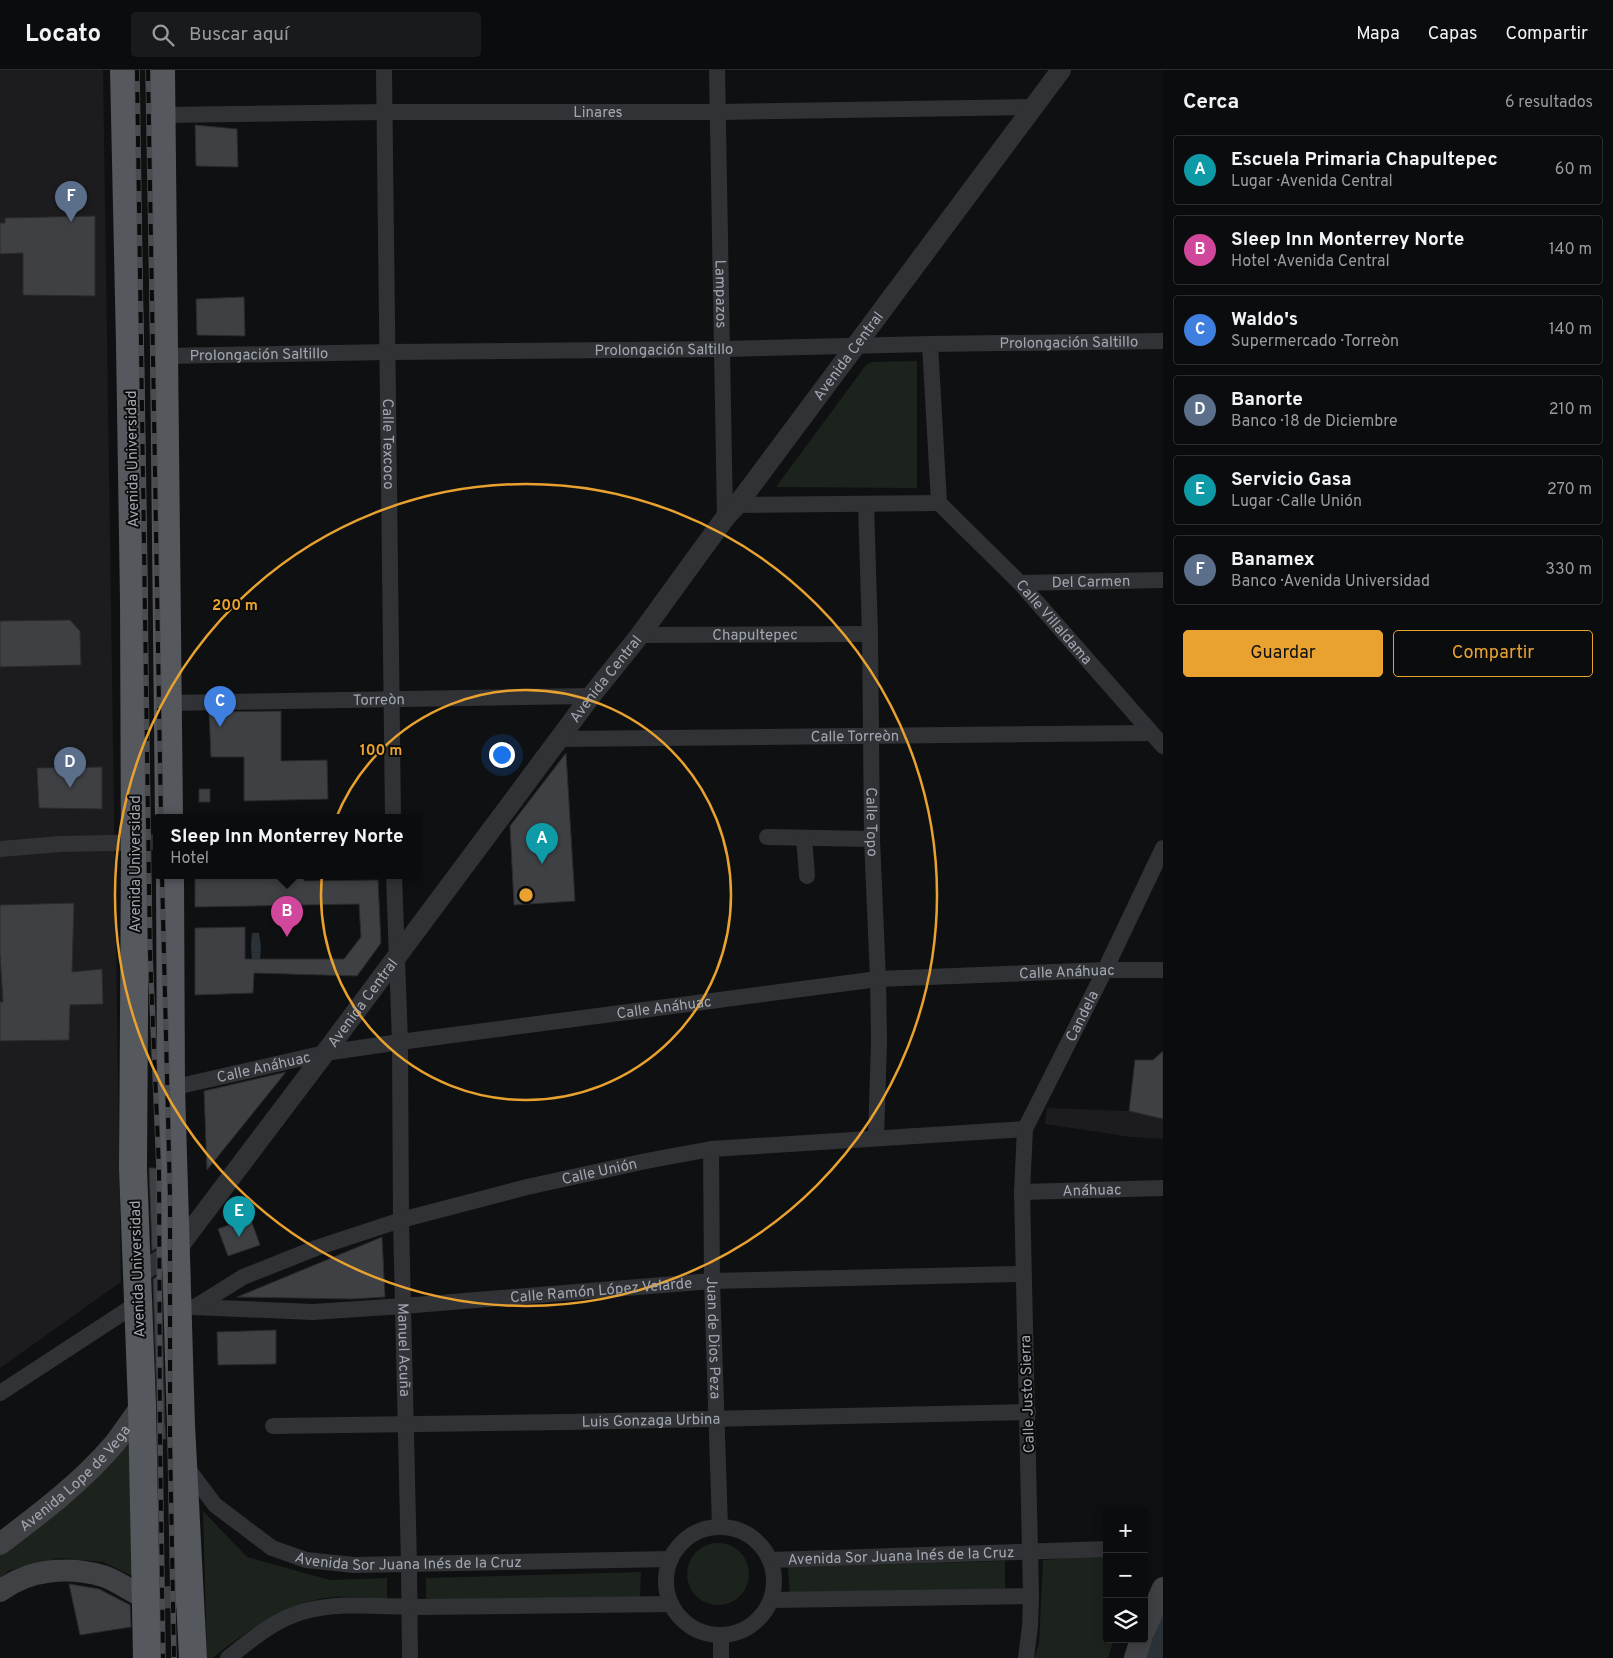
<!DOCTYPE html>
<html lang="es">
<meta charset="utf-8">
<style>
body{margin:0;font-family:Overpass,sans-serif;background:#191a1b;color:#f1f3f6}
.controls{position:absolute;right:15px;bottom:15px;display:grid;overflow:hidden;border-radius:5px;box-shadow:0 2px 12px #0003}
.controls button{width:45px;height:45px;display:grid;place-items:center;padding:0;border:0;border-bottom:1px solid #2b2c2e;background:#0b0c0d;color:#f1f3f6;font:25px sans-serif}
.you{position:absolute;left:501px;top:684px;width:18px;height:18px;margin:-12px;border:4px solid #fff;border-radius:50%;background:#1a73e8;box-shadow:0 0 0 8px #1a73e833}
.badge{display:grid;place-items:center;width:32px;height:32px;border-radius:50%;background:#e9a230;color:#fff;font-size:16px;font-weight:700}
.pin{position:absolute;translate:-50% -41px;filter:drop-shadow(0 1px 2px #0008)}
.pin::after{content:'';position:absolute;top:26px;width:18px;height:15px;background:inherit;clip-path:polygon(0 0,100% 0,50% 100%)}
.popup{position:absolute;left:153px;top:744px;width:268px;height:65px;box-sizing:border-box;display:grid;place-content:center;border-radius:5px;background:#0b0c0d;filter:drop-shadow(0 1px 4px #0005);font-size:16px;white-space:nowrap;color:#9a9b9d}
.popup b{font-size:19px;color:#f1f3f6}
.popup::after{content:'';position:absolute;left:50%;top:100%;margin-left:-10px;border:10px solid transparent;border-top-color:#0b0c0d}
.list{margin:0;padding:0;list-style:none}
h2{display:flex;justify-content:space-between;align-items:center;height:65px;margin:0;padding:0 20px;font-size:21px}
h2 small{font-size:16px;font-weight:400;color:#9a9b9d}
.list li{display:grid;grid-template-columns:32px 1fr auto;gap:15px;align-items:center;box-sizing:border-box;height:70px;margin:0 10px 10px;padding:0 10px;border:1px solid #2b2c2e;border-radius:5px}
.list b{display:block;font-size:19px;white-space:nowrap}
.list p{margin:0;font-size:16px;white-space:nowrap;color:#9a9b9d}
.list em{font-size:16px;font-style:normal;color:#9a9b9d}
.actions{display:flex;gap:10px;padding:15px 20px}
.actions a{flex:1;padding:11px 0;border:1px solid #e9a230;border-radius:5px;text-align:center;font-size:18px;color:#e9a230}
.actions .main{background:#e9a230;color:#111}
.icon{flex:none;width:28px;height:28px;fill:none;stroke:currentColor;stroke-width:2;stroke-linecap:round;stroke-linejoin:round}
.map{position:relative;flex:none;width:1163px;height:1588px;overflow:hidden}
header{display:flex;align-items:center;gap:30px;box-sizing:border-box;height:70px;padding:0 25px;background:#0b0c0d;border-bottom:1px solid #2b2c2e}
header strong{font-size:24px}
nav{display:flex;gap:28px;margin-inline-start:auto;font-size:18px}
.search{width:350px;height:45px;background:#191a1b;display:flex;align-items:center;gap:12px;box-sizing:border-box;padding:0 18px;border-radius:5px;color:#9a9b9d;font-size:19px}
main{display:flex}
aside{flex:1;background:#0b0c0d}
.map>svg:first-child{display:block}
.built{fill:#1c1c1e}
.green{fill:#1c231d}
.water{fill:#2a3238}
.building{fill:#3e4044;stroke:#2a2a2d}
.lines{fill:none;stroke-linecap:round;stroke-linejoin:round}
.minor{stroke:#313236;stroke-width:16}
.tertiary{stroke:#313236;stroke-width:20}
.secondary{stroke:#3f4145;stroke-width:22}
.trunk{stroke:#55585d;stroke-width:28}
.rail-casing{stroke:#4a4c50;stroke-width:5.5}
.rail{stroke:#0b0b0c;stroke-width:4;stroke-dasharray:11;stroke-linecap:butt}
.ring{fill:none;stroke:#e9a230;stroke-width:2.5}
.labels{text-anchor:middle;stroke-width:4;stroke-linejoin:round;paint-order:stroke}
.street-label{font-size:15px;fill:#a1a7b1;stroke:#0b0b0c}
.centre{fill:#e9a230;stroke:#0b0b0c;stroke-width:2.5}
.ring-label{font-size:15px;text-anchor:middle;font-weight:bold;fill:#e9a230;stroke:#0b0b0c;stroke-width:4;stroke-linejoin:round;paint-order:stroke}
</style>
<header>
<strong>Locato</strong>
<div class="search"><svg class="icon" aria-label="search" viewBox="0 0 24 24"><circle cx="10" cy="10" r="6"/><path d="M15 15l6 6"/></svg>Buscar aquí</div>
<nav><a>Mapa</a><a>Capas</a><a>Compartir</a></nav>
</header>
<main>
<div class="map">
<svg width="1163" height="1588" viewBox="0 0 1163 1588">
<rect width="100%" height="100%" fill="#0f1011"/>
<g class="built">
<path d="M 0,0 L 103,0 L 121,1212 L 0,1298 Z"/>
<path d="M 1163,981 L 1163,1069 L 1131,1067 L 1045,1054 L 1047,1038 L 1129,1041 L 1135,990 L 1153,990 Z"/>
</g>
<g class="green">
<path d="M 917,291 L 917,418 L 776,417 L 866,295 L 872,292 Z"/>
<path d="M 132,1360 L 132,1506 L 103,1492 L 60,1488 L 10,1500 L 0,1508 L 0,1482 Z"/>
<path d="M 203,1441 L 247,1487 L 330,1510 L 387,1508 L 387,1529 C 370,1528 341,1525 325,1528 C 288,1534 240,1564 213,1588 L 207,1588 Z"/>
<circle cx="718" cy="1504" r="31"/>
<path d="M 1107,1485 L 1107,1569 L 1114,1569 L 1108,1588 L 1034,1588 L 1039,1574 L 1043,1490 Z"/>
<path d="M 1005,1491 L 1005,1519 L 790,1525 L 788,1497 Z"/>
<path d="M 641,1502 L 640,1533 L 426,1534 L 426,1508 Z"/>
</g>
<g class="water">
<path d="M 252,863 L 259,863 L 261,876 L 260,890 L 252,890 L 251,876 Z"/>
<path d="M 1163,1518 L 1163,1588 L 1135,1588 Z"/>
</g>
<g class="building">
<path d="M 195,55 L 237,59 L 238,97 L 196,96 Z"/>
<path d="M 95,146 L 95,226 L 23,225 L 23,183 L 0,184 L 0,153 L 5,153 L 5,148 Z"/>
<path d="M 244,227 L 245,266 L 197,265 L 196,229 Z"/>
<path d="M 70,550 L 80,561 L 81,595 L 0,597 L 0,551 Z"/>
<path d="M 281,641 L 281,691 L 327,690 L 328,729 L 244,731 L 244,687 L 211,687 L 209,642 Z"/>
<path d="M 566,683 L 575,831 L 514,835 L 510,756 Z"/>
<path d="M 102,697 L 102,739 L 39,738 L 37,698 Z"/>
<rect x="199" y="719" width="11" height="13"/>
<path d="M 195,806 L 304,806 L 304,811 L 378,810 L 381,873 L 357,906 L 254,903 L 253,923 L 195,925 L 195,858 L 245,857 L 245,889 L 344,889 L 361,867 L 359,834 L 195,837 Z"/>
<path d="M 74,833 L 72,902 L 102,899 L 103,934 L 70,935 L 69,970 L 0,971 L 0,932 L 3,932 L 0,884 L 0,835 Z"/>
<path d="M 1163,981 L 1163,1049 L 1129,1041 L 1135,990 L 1153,990 Z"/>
<path d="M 286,1002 L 207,1100 L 204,1021 Z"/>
<path d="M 149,1098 L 158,1098 L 160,1176 L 152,1181 Z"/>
<path d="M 250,1147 L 260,1175 L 228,1186 L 218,1159 Z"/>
<path d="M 382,1167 L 385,1227 L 352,1229 L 237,1227 Z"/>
<path d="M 161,1204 L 165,1355 L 166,1369 L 158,1369 L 153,1209 Z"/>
<path d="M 276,1260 L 276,1294 L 218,1295 L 217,1262 Z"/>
<path d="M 69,1514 L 99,1519 L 130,1535 L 131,1557 L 80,1565 Z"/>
</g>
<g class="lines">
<g class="minor">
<path id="s1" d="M 384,0 L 393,748"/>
<path id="s2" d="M 717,0 L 725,448"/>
<path id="s3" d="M 162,45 L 385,42 L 718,42 L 1033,37"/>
<path id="s4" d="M 930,274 L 939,433 L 1020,513 L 1163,676"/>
<path id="s5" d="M 164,286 L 388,282 L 722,279 L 930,274 L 1163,271"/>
<path id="s6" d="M 866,434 L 870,564 L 872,769 L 878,909 L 879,972 L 876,1068"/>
<path d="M 737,435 L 939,433"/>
<path id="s7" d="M 1020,513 L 1163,510"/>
<path id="s8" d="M 640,565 L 870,564"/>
<path id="s9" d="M 167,633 L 591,626"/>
<path id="s10" d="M 559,669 L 1151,663"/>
<path d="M 767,767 L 872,769"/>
<path d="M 804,768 L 807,806"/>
<path d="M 0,779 L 61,774 L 157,772"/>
<path id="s11" d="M 394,806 L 400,972 L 401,1150 L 409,1495 L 410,1588"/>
<path id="s12" d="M 171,1018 L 325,983 L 400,972 L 878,909 L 1105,900 L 1163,900"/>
<path id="s13" d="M 711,1079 L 712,1211 L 720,1457"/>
<path id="s14" d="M 1022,1122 L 1163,1118"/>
<path id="s15" d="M 193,1237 L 313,1242 L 403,1236 L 712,1211 L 1023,1204"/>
<path id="s16" d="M 195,1237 L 243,1207 L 316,1178 L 401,1150 L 527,1117 L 646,1091 L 711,1079 L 1025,1059"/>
<path d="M 0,1323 L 138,1233"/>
<path id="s17" d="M 273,1356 L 566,1352 L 1028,1342"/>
<path id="s18" d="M 185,1395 L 215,1435 L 272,1478 L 306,1490 L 354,1495 L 671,1489"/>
<circle cx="720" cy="1511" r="54"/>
<path id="s19" d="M 770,1490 L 1107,1479"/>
<path d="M 771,1530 L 1031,1526"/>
<path d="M 228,1588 C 251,1570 274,1550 302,1542 C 340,1531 380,1537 419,1537 C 503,1536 587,1535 671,1534"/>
<path d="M 721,1588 L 721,1565"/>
<path id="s20" d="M 1026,1588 L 1030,1556 L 1031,1526 L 1022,1122 L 1025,1059 L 1105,900 L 1163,778"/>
</g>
<path class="tertiary" id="s21" d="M 137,1205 L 177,1179 L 325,983 L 591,626 L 640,565 L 725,448 L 737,435 L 1061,0"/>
<g class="secondary">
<path id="s22" d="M 0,1474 C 41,1443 82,1412 115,1373 C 124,1361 133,1348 142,1335"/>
<path d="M 0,1521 C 29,1499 68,1496 103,1506 C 118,1511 130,1521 144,1527 C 152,1530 181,1526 190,1525"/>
<path d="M 1144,1561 L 1163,1518"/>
<path d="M 1135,1588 L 1141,1569"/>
</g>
<g class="trunk">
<path d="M 124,0 L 130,274 L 134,530 L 135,790 L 133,1099 L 142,1335 L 147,1588"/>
<path d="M 161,0 L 169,748"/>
<path d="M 170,806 L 171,1018 L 181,1355 L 193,1588"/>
</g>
<defs>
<g id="rail">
<path d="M 137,0 L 150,883 L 159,1099 L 160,1369 L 163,1588"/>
<path d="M 148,0 L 161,748"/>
<path d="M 162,806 L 170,1126 L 170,1369 L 174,1588"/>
</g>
</defs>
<use href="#rail" class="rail-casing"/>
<use href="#rail" class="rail"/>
</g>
<g class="ring">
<circle cx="526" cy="825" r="205"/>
<circle cx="526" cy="825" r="411"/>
</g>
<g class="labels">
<g class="street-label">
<text dy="5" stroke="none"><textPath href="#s3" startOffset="436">Linares</textPath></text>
<text dy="5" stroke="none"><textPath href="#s2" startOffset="224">Lampazos</textPath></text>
<text dy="5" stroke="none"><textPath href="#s5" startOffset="905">Prolongación Saltillo</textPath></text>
<text dy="5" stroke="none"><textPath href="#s5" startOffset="500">Prolongación Saltillo</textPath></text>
<text dy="5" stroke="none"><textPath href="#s5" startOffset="95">Prolongación Saltillo</textPath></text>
<text dy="5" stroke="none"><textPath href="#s21" startOffset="1165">Avenida Central</textPath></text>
<text dy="5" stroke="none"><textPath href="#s1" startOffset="374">Calle Texcoco</textPath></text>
<text transform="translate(132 389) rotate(-91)" y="5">Avenida Universidad</text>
<text dy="5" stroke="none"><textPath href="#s7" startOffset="71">Del Carmen</textPath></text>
<text dy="5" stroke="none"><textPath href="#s4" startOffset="325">Calle Villaldama</textPath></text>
<text dy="5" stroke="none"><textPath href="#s8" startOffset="115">Chapultepec</textPath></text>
<text dy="5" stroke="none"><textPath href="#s21" startOffset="761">Avenida Central</textPath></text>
<text dy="5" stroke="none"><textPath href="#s9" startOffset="212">Torreòn</textPath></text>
<text dy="5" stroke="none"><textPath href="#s10" startOffset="296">Calle Torreòn</textPath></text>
<text dy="5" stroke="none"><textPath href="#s6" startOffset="318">Calle Topo</textPath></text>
<text transform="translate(135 794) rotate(-90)" y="5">Avenida Universidad</text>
<text dy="5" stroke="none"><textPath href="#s12" startOffset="905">Calle Anáhuac</textPath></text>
<text dy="5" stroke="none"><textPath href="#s21" startOffset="356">Avenida Central</textPath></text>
<text dy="5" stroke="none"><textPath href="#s12" startOffset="500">Calle Anáhuac</textPath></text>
<text dy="5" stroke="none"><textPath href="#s20" startOffset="656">Candela</textPath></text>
<text dy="5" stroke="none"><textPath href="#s12" startOffset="95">Calle Anáhuac</textPath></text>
<text dy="5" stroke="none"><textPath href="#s16" startOffset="429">Calle Unión</textPath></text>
<text dy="5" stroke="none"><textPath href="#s14" startOffset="70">Anáhuac</textPath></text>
<text transform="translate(137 1199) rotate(-92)" y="5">Avenida Universidad</text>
<text dy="5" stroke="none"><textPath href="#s15" startOffset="409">Calle Ramón López Velarde</textPath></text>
<text dy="5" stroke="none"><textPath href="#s13" startOffset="189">Juan de Dios Peza</textPath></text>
<text dy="5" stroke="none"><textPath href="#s11" startOffset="474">Manuel Acuña</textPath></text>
<text transform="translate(1027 1324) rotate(-92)" y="5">Calle Justo Sierra</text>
<text dy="5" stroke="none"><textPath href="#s17" startOffset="378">Luis Gonzaga Urbina</textPath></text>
<text dy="5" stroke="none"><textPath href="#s22" startOffset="100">Avenida Lope de Vega</textPath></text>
<text dy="5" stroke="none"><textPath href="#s19" startOffset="131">Avenida Sor Juana Inés de la Cruz</textPath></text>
<text dy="5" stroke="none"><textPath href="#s18" startOffset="260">Avenida Sor Juana Inés de la Cruz</textPath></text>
</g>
</g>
<circle cx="526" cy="825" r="8" class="centre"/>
<g class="ring-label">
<text x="235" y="540">200 m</text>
<text x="381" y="685">100 m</text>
</g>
</svg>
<div class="controls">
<button>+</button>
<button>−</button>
<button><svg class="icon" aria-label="layers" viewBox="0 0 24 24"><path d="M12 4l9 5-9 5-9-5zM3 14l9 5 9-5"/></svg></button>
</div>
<div class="you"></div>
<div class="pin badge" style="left:542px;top:794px;background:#0f9aa8">A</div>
<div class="pin badge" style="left:287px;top:867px;background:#d1479c">B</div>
<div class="popup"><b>Sleep Inn Monterrey Norte</b>Hotel</div>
<div class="pin badge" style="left:220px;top:657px;background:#3f7fe0">C</div>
<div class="pin badge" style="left:70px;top:718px;background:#5c6f8a">D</div>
<div class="pin badge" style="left:239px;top:1167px;background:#0f9aa8">E</div>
<div class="pin badge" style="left:71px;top:152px;background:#5c6f8a">F</div>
</div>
<aside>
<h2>Cerca<small>6 resultados</small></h2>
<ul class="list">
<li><span class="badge" style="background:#0f9aa8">A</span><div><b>Escuela Primaria Chapultepec</b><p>Lugar · Avenida Central</p></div><em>60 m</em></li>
<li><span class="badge" style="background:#d1479c">B</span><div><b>Sleep Inn Monterrey Norte</b><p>Hotel · Avenida Central</p></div><em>140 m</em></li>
<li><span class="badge" style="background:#3f7fe0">C</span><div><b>Waldo's</b><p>Supermercado · Torreòn</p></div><em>140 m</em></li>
<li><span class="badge" style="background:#5c6f8a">D</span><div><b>Banorte</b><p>Banco · 18 de Diciembre</p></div><em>210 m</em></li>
<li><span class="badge" style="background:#0f9aa8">E</span><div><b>Servicio Gasa</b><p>Lugar · Calle Unión</p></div><em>270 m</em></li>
<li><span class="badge" style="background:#5c6f8a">F</span><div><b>Banamex</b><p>Banco · Avenida Universidad</p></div><em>330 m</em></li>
</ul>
<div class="actions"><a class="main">Guardar</a><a>Compartir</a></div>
</aside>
</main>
